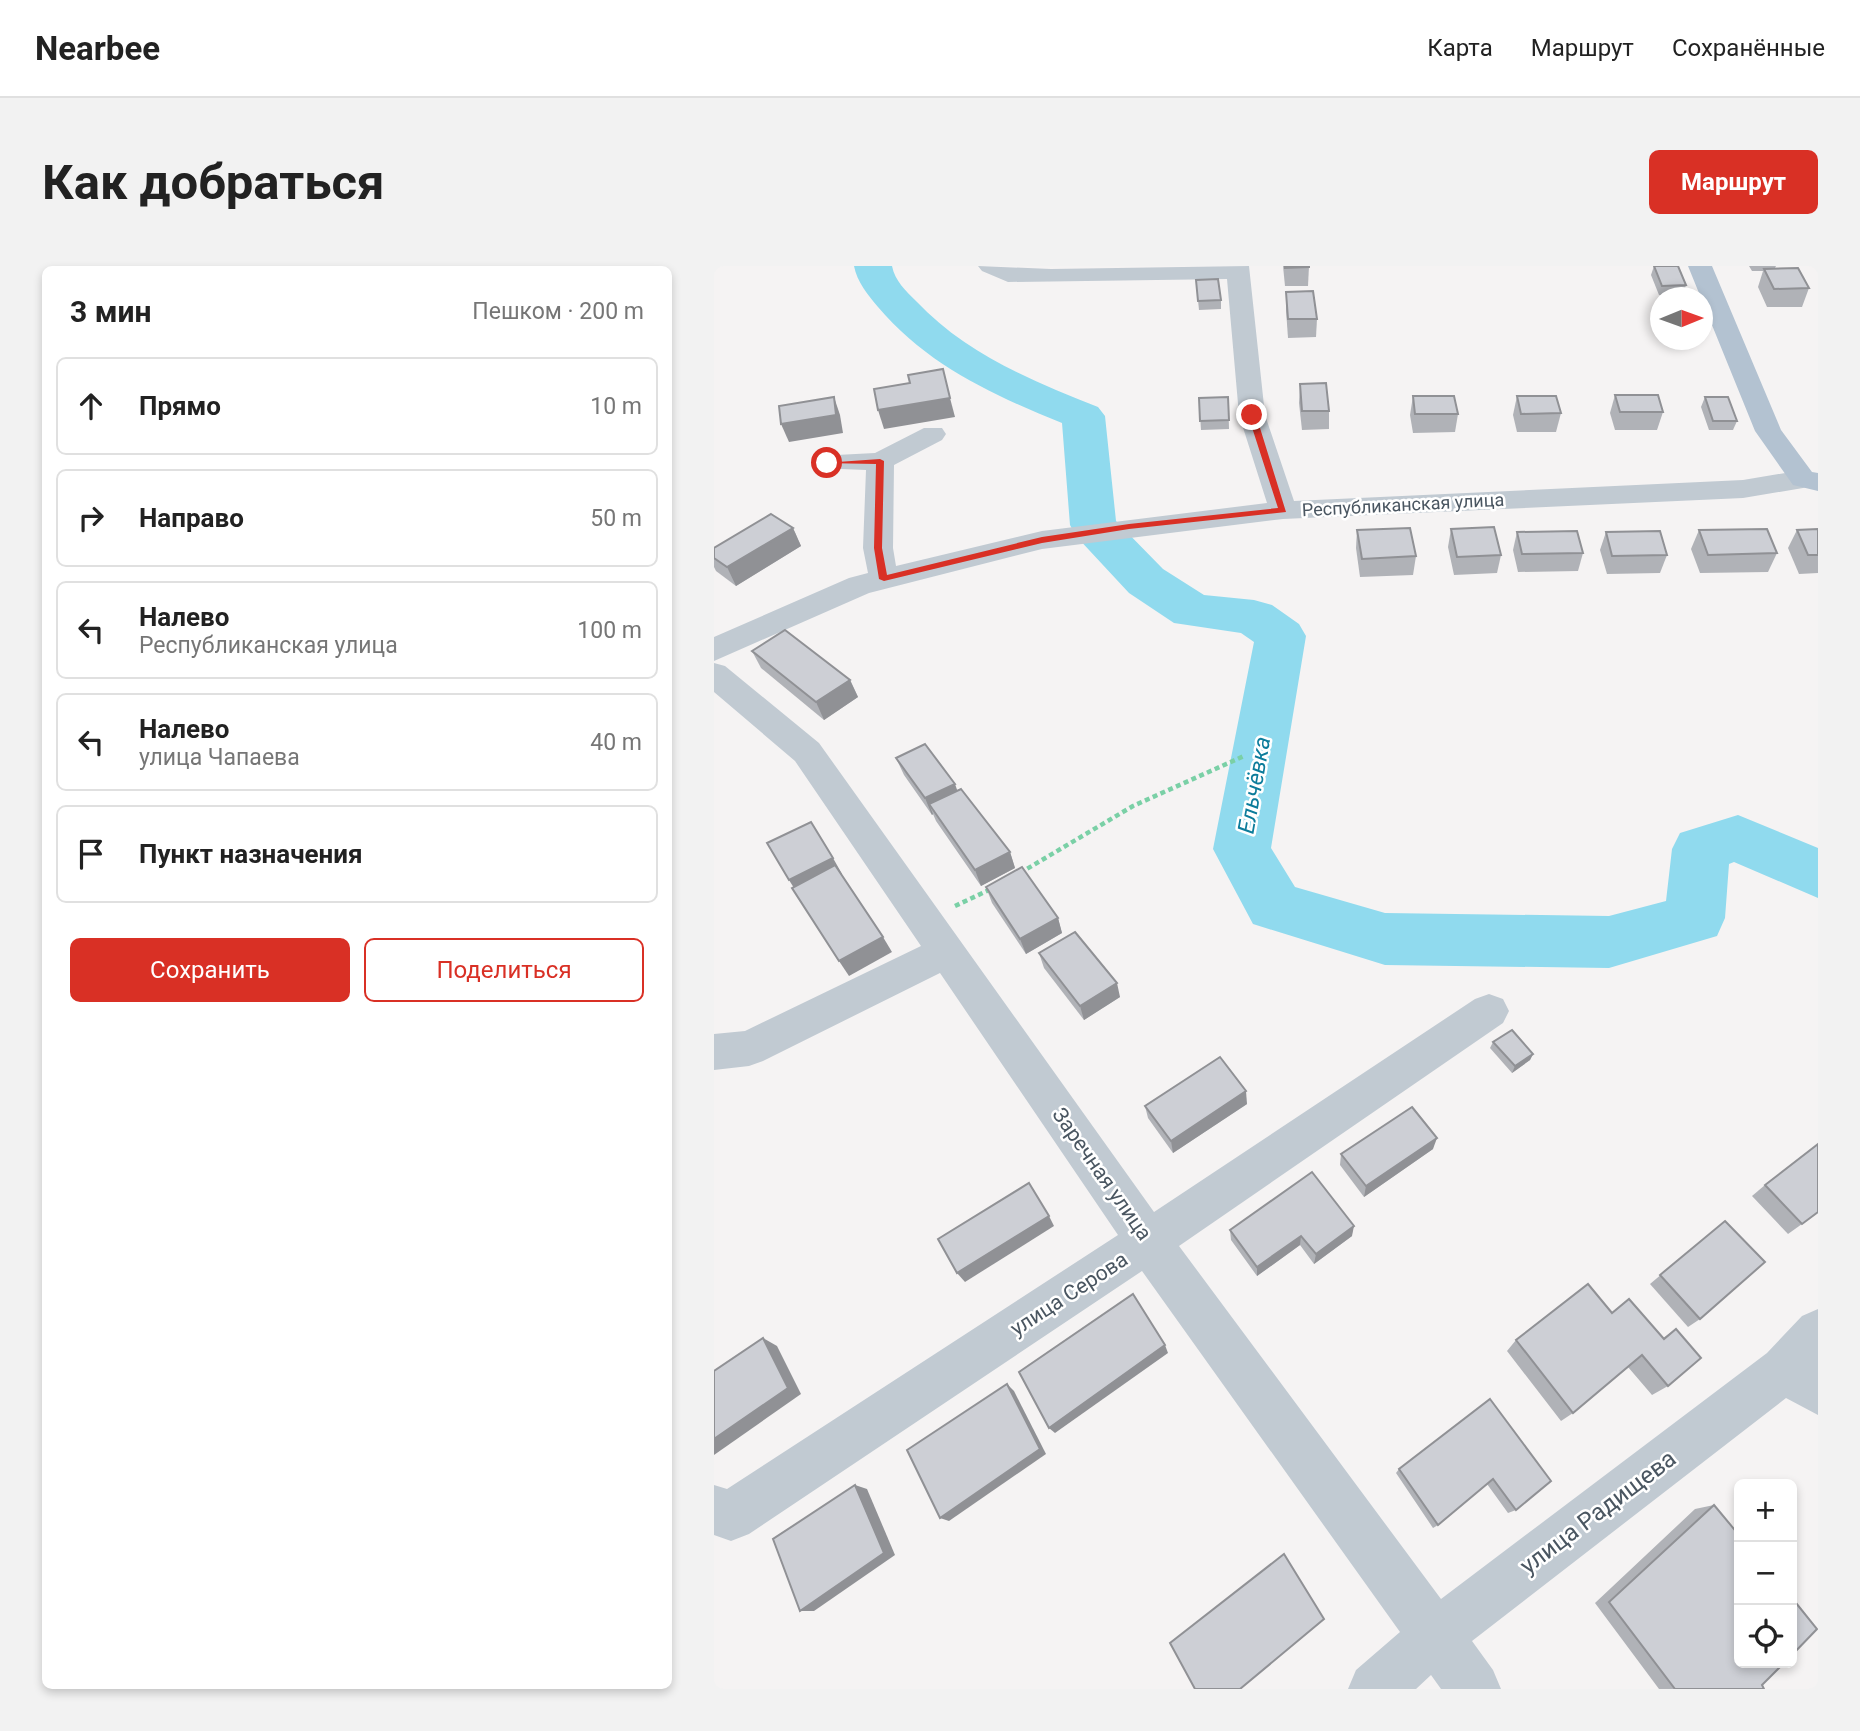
<!DOCTYPE html>
<html lang="ru">
<meta charset="utf-8">
<style>
body{margin:0;font-family:Roboto,sans-serif;background:#f2f2f2;color:#222}
.controls{position:absolute;right:21px;bottom:21px;display:grid;overflow:hidden;border-radius:10px;box-shadow:0 4px 10px #0003}
.controls button{width:63px;height:63px;display:grid;place-items:center;padding:0;border:0;border-bottom:2px solid #e0e0e0;background:#fff;color:#222;font:35px sans-serif}
.compass{position:absolute;left:936px;top:21px;width:63px;height:63px;border-radius:50%;background:#fff;box-shadow:0 4px 10px #0003;rotate:89deg}
.stop{position:absolute;width:21px;height:21px;margin:-16px;border:5px solid #d93025;border-radius:50%;background:#fff}
.stop.end{background:#d93025;border-color:#fff;box-shadow:0 2px 7px #0008}
.list{margin:0;padding:0;list-style:none}
h2{display:flex;justify-content:space-between;align-items:center;height:91px;margin:0;padding:0 28px;font-size:30px}
h2 small{font-size:23px;font-weight:400;color:#767676}
.list li{display:grid;grid-template-columns:46px 1fr auto;gap:21px;align-items:center;box-sizing:border-box;height:98px;margin:0 14px 14px;padding:0 14px;border:2px solid #e0e0e0;border-radius:10px}
.list b{display:block;font-size:26px;white-space:nowrap}
.list p{margin:0;font-size:23px;white-space:nowrap;color:#767676}
.list em{font-size:23px;font-style:normal;color:#767676}
.actions{display:flex;gap:14px;padding:21px 28px}
.actions a{flex:1;padding:16px 0;border:2px solid #d93025;border-radius:10px;text-align:center;font-size:24px;color:#d93025}
.actions .main{background:#d93025;color:#fff}
.icon{flex:none;width:38px;height:38px;fill:none;stroke:currentColor;stroke-width:2;stroke-linecap:round;stroke-linejoin:round}
.map{position:relative;flex:none;width:1104px;height:1423px;overflow:hidden;border-radius:10px}
header{display:flex;align-items:center;gap:42px;box-sizing:border-box;height:98px;padding:0 35px;background:#fff;border-bottom:2px solid #e0e0e0}
header strong{font-size:33px}
nav{display:flex;gap:38px;margin-inline-start:auto;font-size:24px}
.intro{display:flex;align-items:center;justify-content:space-between;box-sizing:border-box;height:168px;padding:0 42px}
h1{margin:0;font-size:49px}
.button{padding:18px 32px;border-radius:10px;background:#d93025;color:#fff;font-size:24px;font-weight:700}
main{display:flex;gap:42px;padding:0 42px}
aside{flex:1;background:#fff;border-radius:10px;box-shadow:0 4px 10px #0003}
.map>svg:first-child{display:block}
.lines{fill:none;stroke-linecap:round;stroke-linejoin:round}
.river{fill:#90daee;fill-rule:evenodd}
.path{stroke:#7ad0a6;stroke-width:4.5;stroke-dasharray:5 3.5;stroke-linecap:butt}
.minor{fill:#c1cad2;fill-rule:evenodd}
.major{fill:#b3c2d1;fill-rule:evenodd}
.wall{fill:#b0b2b7}
.shaded-wall{fill:#909195}
.building{fill:#cdcfd5;stroke:#909195;stroke-width:2}
.route{fill:#d93025}
.labels{text-anchor:middle;stroke-width:5;stroke-linejoin:round;paint-order:stroke}
.far-street-label{font-size:18px;fill:#4a5661;stroke:#fff}
.street-label{font-size:21px;fill:#4a5661;stroke:#fff}
.water-label{font-size:23px;font-style:italic;fill:#0c7c9b;stroke:#fff}
.near-street-label{font-size:24px;fill:#4a5661;stroke:#fff}
</style>
<header>
<strong>Nearbee</strong>
<nav><a>Карта</a><a>Маршрут</a><a>Сохранённые</a></nav>
</header>
<div class="intro"><h1>Как добраться</h1><a class="button">Маршрут</a></div>
<main>
<aside>
<h2>3 мин<small>Пешком · 200 m</small></h2>
<ul class="list">
<li><svg class="icon" aria-label="ahead" viewBox="0 0 24 24"><path d="M12 20V5M6 11l6-6 6 6"/></svg><div><b>Прямо</b></div><em>10 m</em></li>
<li><svg class="icon" aria-label="right" viewBox="0 0 24 24"><path d="M7 20v-9h11M14 6l5 5-5 5"/></svg><div><b>Направо</b></div><em>50 m</em></li>
<li><svg class="icon" aria-label="left" viewBox="0 0 24 24"><path d="M17 20v-9H6M10 6l-5 5 5 5"/></svg><div><b>Налево</b><p>Республиканская улица</p></div><em>100 m</em></li>
<li><svg class="icon" aria-label="left" viewBox="0 0 24 24"><path d="M17 20v-9H6M10 6l-5 5 5 5"/></svg><div><b>Налево</b><p>улица Чапаева</p></div><em>40 m</em></li>
<li><svg class="icon" aria-label="arrive" viewBox="0 0 24 24"><path d="M6 21V4h12l-3 4 3 4H6"/></svg><div><b>Пункт назначения</b></div></li>
</ul>
<div class="actions"><a class="main">Сохранить</a><a>Поделиться</a></div>
</aside>
<div class="map">
<svg width="1104" height="1423" viewBox="0 0 1104 1423">
<rect width="100%" height="100%" fill="#f5f3f3"/>
<g class="lines">
<path class="river" d="M 140,0 L 178,0 C 181,15 192,25 202,35 C 252,88 318,115 384,141 L 391,150 L 402,255 L 449,303 L 490,329 L 540,334 L 558,339 L 585,358 L 592,370 L 557,582 L 581,621 L 671,647 L 895,650 L 952,635 L 958,583 L 966,567 L 1024,549 L 1104,582 L 1104,632 L 1020,596 L 1015,598 L 1011,652 L 1003,670 L 895,702 L 671,699 L 539,658 L 499,583 L 540,376 L 527,367 L 460,357 L 415,327 L 362,270 L 356,259 L 348,157 C 279,129 213,99 164,41 C 154,29 143,16 140,0 Z"/>
<g class="path">
<path d="M 306,607 L 419,540 L 530,490"/>
<path d="M 241,640 L 277,623"/>
</g>
<g class="minor">
<path d="M 264,0 L 337,3 L 535,0 L 551,149 L 580,235 L 1029,214 L 1089,204 L 1099,207 L 1103,213 L 1099,219 L 1089,222 L 1029,232 L 569,253 L 328,283 L 155,327 L 0,395 L 0,371 L 135,312 L 154,307 L 149,282 L 152,204 L 103,202 L 99,196 L 103,190 L 161,187 L 210,162 L 228,162 L 232,168 L 228,174 L 180,199 L 179,282 L 182,300 L 328,265 L 553,237 L 525,149 L 513,13 L 294,16 L 268,5 Z"/>
<path d="M 0,397 L 11,400 L 105,477 L 440,946 L 761,733 L 775,728 L 789,733 L 795,745 L 789,757 L 465,980 L 727,1333 L 1053,1087 L 1088,1050 L 1104,1043 L 1104,1149 L 1072,1132 L 758,1375 L 779,1404 L 787,1423 L 727,1423 L 717,1409 L 702,1423 L 634,1423 L 642,1404 L 686,1366 L 428,1005 L 35,1268 L 17,1275 L 0,1269 L 0,1219 L 13,1223 L 404,969 L 226,707 L 49,795 L 35,800 L 0,804 L 0,768 L 31,765 L 207,680 L 81,495 L 0,426 Z"/>
</g>
<path class="major" d="M 974,0 L 998,0 L 1067,164 L 1098,206 L 1104,207 L 1104,225 L 1079,219 L 1041,165 Z"/>
</g>
<g class="wall">
<path d="M 569,0 L 595,0 L 594,20 L 571,20 Z"/>
<path d="M 940,0 L 972,19 L 969,29 L 945,29 L 937,9 Z"/>
<path d="M 1035,0 L 1062,0 L 1061,2 L 1095,22 L 1088,41 L 1053,41 L 1044,21 L 1049,5 L 1038,5 Z"/>
<path d="M 482,14 L 507,34 L 507,43 L 485,44 Z"/>
<path d="M 572,26 L 603,53 L 602,71 L 574,72 L 572,44 Z"/>
<path d="M 586,118 L 615,145 L 615,163 L 588,164 L 585,137 Z"/>
<path d="M 901,129 L 949,146 L 943,164 L 901,164 L 896,147 Z"/>
<path d="M 699,130 L 744,148 L 741,166 L 699,167 L 696,149 Z"/>
<path d="M 803,130 L 847,147 L 842,166 L 803,166 L 799,149 Z"/>
<path d="M 514,131 L 515,163 L 487,164 L 485,132 Z"/>
<path d="M 991,131 L 1023,155 L 1019,164 L 995,164 L 987,141 Z"/>
<path d="M 79,262 L 87,280 L 22,320 L 2,305 L 0,301 L 0,282 Z"/>
<path d="M 737,263 L 787,289 L 783,307 L 740,309 L 734,281 Z"/>
<path d="M 1104,263 L 1104,307 L 1085,308 L 1074,282 L 1083,264 Z"/>
<path d="M 643,264 L 702,290 L 699,309 L 646,311 L 642,282 Z"/>
<path d="M 985,264 L 1063,287 L 1054,306 L 986,307 L 977,283 Z"/>
<path d="M 803,266 L 869,287 L 864,305 L 804,306 L 799,284 Z"/>
<path d="M 892,266 L 953,289 L 946,307 L 893,308 L 886,284 Z"/>
<path d="M 38,385 L 136,414 L 144,431 L 110,454 L 47,402 Z"/>
<path d="M 182,492 L 243,525 L 296,586 L 301,602 L 267,620 L 222,555 L 219,548 L 218,549 L 190,509 Z"/>
<path d="M 272,621 L 344,652 L 348,667 L 312,688 L 278,637 Z"/>
<path d="M 325,687 L 406,731 L 370,754 L 330,702 Z"/>
<path d="M 779,776 L 819,788 L 816,794 L 798,807 L 776,782 Z"/>
<path d="M 533,838 L 459,887 L 434,852 L 431,840 Z"/>
<path d="M 719,883 L 650,931 L 626,899 L 627,888 Z"/>
<path d="M 1051,919 L 1088,958 L 1074,968 L 1038,930 Z"/>
<path d="M 1011,955 L 986,1053 L 974,1061 L 936,1018 Z"/>
<path d="M 516,964 L 638,970 L 600,998 L 586,979 L 543,1010 L 517,974 Z"/>
<path d="M 898,1047 L 949,1072 L 962,1063 L 954,1120 L 938,1129 L 914,1101 L 859,1147 L 847,1155 L 793,1085 L 802,1074 Z"/>
<path d="M 685,1203 L 837,1215 L 802,1244 L 794,1247 L 773,1218 L 724,1259 L 719,1262 L 682,1207 Z"/>
<path d="M 1000,1239 L 1048,1419 L 1050,1423 L 945,1423 L 881,1337 L 981,1243 Z"/>
</g>
<g class="shaded-wall">
<path d="M 120,131 L 126,149 L 129,167 L 75,176 L 67,158 Z"/>
<path d="M 236,132 L 241,151 L 170,163 L 164,144 Z"/>
<path d="M 79,262 L 87,280 L 22,320 L 13,301 Z"/>
<path d="M 136,414 L 144,431 L 110,454 L 102,436 Z"/>
<path d="M 241,518 L 247,535 L 215,538 L 219,548 L 218,549 L 211,532 Z"/>
<path d="M 296,586 L 301,602 L 267,620 L 261,604 Z"/>
<path d="M 119,592 L 128,608 L 85,630 L 75,614 Z"/>
<path d="M 344,652 L 348,667 L 312,688 L 306,673 Z"/>
<path d="M 169,671 L 178,686 L 135,710 L 125,695 Z"/>
<path d="M 403,717 L 406,731 L 370,754 L 366,740 Z"/>
<path d="M 819,788 L 816,794 L 798,807 L 801,800 Z"/>
<path d="M 532,825 L 533,838 L 459,887 L 457,875 Z"/>
<path d="M 723,872 L 719,883 L 650,931 L 652,920 Z"/>
<path d="M 335,950 L 340,960 L 251,1016 L 243,1007 Z"/>
<path d="M 640,960 L 638,970 L 600,998 L 602,988 Z"/>
<path d="M 587,970 L 586,979 L 543,1010 L 543,1001 Z"/>
<path d="M 49,1072 L 63,1080 L 87,1128 L 0,1189 L 0,1173 Z"/>
<path d="M 451,1079 L 454,1087 L 341,1167 L 335,1162 Z"/>
<path d="M 293,1118 L 300,1125 L 332,1188 L 235,1255 L 226,1252 Z"/>
<path d="M 141,1219 L 153,1223 L 181,1289 L 100,1345 L 86,1345 Z"/>
</g>
<g class="building">
<path d="M 571,0 L 595,0 L 595,1 L 571,2 Z"/>
<path d="M 940,0 L 964,0 L 972,19 L 948,20 Z"/>
<path d="M 1084,2 L 1095,22 L 1060,23 L 1050,3 Z"/>
<path d="M 504,13 L 507,34 L 484,35 L 482,14 Z"/>
<path d="M 599,25 L 603,53 L 574,53 L 572,26 Z"/>
<path d="M 229,103 L 236,132 L 164,144 L 160,123 L 196,117 L 194,109 Z"/>
<path d="M 612,117 L 615,145 L 588,145 L 586,118 Z"/>
<path d="M 901,129 L 944,129 L 949,146 L 906,146 Z"/>
<path d="M 699,130 L 740,130 L 744,148 L 701,148 Z"/>
<path d="M 803,130 L 842,130 L 847,147 L 807,148 Z"/>
<path d="M 120,131 L 122,149 L 67,158 L 65,140 Z"/>
<path d="M 514,131 L 515,154 L 486,155 L 485,132 Z"/>
<path d="M 991,131 L 1014,131 L 1023,155 L 999,155 Z"/>
<path d="M 57,248 L 79,262 L 13,301 L 0,292 L 0,282 Z"/>
<path d="M 780,261 L 787,289 L 743,291 L 737,263 Z"/>
<path d="M 696,262 L 702,290 L 648,293 L 643,264 Z"/>
<path d="M 1053,263 L 1063,287 L 994,289 L 985,264 Z"/>
<path d="M 1104,263 L 1104,289 L 1094,289 L 1083,264 Z"/>
<path d="M 863,265 L 869,287 L 808,288 L 803,266 Z"/>
<path d="M 946,265 L 953,289 L 898,290 L 892,266 Z"/>
<path d="M 71,364 L 136,414 L 102,436 L 38,385 Z"/>
<path d="M 211,478 L 241,518 L 211,532 L 182,492 Z"/>
<path d="M 247,523 L 296,586 L 261,604 L 215,538 Z"/>
<path d="M 97,556 L 119,592 L 75,614 L 53,577 Z"/>
<path d="M 121,599 L 169,671 L 125,695 L 78,622 Z"/>
<path d="M 308,601 L 344,652 L 306,673 L 272,621 Z"/>
<path d="M 361,666 L 403,717 L 366,740 L 325,687 Z"/>
<path d="M 798,764 L 819,788 L 801,800 L 779,776 Z"/>
<path d="M 506,791 L 532,825 L 457,875 L 431,840 Z"/>
<path d="M 698,841 L 723,872 L 652,920 L 627,888 Z"/>
<path d="M 1104,878 L 1104,946 L 1088,958 L 1051,919 Z"/>
<path d="M 598,906 L 640,960 L 602,988 L 587,970 L 543,1001 L 516,964 Z"/>
<path d="M 315,917 L 335,950 L 243,1007 L 224,973 Z"/>
<path d="M 1011,955 L 1051,996 L 986,1053 L 946,1009 Z"/>
<path d="M 874,1018 L 898,1047 L 915,1033 L 950,1073 L 962,1063 L 987,1092 L 954,1120 L 928,1089 L 859,1147 L 802,1074 Z"/>
<path d="M 419,1028 L 451,1079 L 335,1162 L 305,1106 Z"/>
<path d="M 49,1072 L 74,1122 L 0,1173 L 0,1105 Z"/>
<path d="M 293,1118 L 326,1183 L 226,1252 L 193,1184 Z"/>
<path d="M 776,1133 L 837,1215 L 802,1244 L 779,1213 L 724,1259 L 685,1203 Z"/>
<path d="M 141,1219 L 170,1287 L 86,1345 L 59,1273 Z"/>
<path d="M 1000,1239 L 1025,1269 L 1025,1397 L 1070,1397 L 1048,1419 L 1050,1423 L 961,1423 L 895,1336 Z"/>
<path d="M 570,1288 L 610,1353 L 526,1423 L 481,1423 L 456,1377 Z"/>
<path d="M 1078,1332 L 1103,1363 L 1078,1389 Z"/>
</g>
<path class="route" d="M 538,147 L 542,149 L 572,246 L 415,263 L 328,277 L 170,315 L 165,313 L 160,282 L 162,198 L 109,197 L 166,193 L 170,195 L 168,282 L 173,309 L 328,271 L 415,258 L 564,242 L 534,149 Z"/>
<g class="labels">
<g class="far-street-label">
<text transform="translate(689 239) rotate(-3)" y="6">Республиканская улица</text>
</g>
<g class="street-label">
<text transform="translate(388 908) rotate(55)" y="7">Заречная улица</text>
<text transform="translate(355 1028) rotate(-33)" y="7">улица Серова</text>
</g>
<g class="water-label">
<text transform="translate(540 519) rotate(-80)" y="8">Ельчёвка</text>
</g>
<g class="near-street-label">
<text transform="translate(884 1246) rotate(-37)" y="8">улица Радищева</text>
</g>
</g>
</svg>
<div class="controls">
<button>+</button>
<button>−</button>
<button><svg class="icon" aria-label="locate" viewBox="0 0 24 24"><circle cx="12" cy="12" r="6"/><path d="M12 2v4M12 18v4M2 12h4M18 12h4"/></svg></button>
</div>
<svg class="compass" viewBox="-18 -18 36 36"><path d="M0-13l5 13h-10z" fill="#e53935"/><path d="M0 13l5-13h-10z" fill="#767676"/></svg>
<div class="stop" style="left:113px;top:197px"></div>
<div class="stop end" style="left:538px;top:149px"></div>
</div>
</main>
